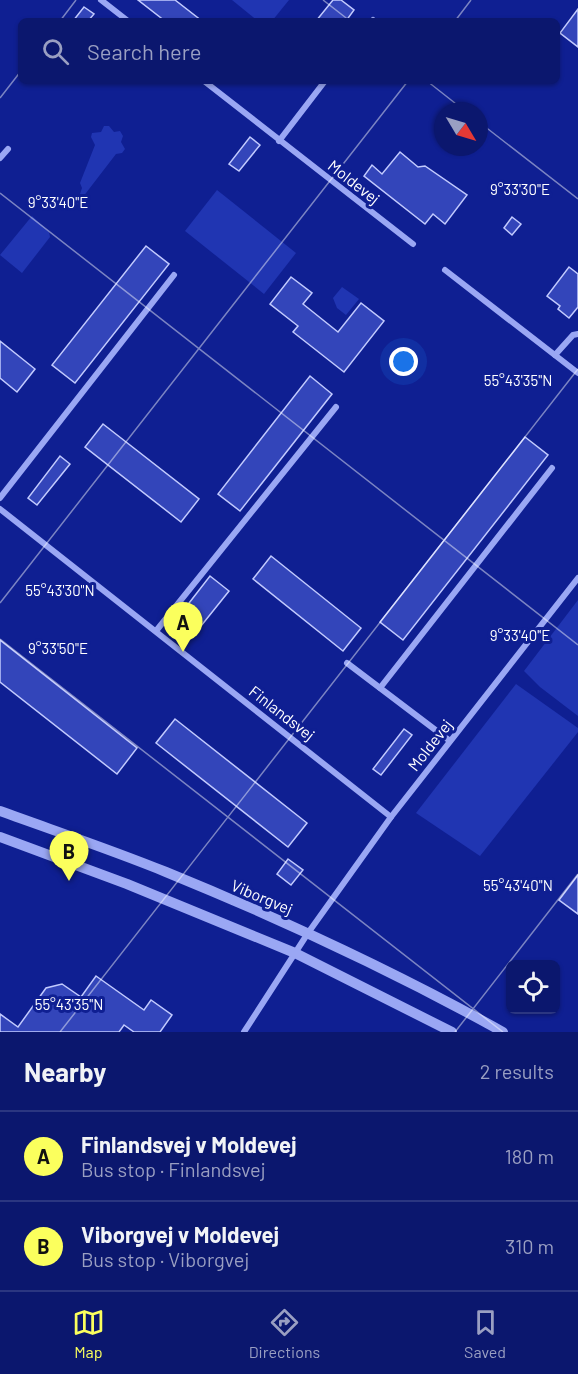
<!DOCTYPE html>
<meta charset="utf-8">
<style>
body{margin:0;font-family:Barlow,sans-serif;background:#192476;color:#f1f3f6}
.controls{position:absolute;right:18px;bottom:18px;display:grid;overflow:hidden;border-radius:9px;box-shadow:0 2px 4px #0004}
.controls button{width:54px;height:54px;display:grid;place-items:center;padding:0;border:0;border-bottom:2px solid #2b3681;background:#0b176e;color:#f1f3f6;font:30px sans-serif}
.compass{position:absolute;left:434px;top:102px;width:54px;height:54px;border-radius:50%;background:#0b176e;box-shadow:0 2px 4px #0004;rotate:128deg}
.you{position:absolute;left:404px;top:362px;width:21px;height:21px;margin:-15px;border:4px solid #fff;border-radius:50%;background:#1a73e8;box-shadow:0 0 0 9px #1a73e833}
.badge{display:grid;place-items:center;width:39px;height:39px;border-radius:50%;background:#fbff5d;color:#111;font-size:20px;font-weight:700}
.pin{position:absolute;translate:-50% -50px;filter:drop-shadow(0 2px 3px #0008)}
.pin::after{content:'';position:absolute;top:32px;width:21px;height:18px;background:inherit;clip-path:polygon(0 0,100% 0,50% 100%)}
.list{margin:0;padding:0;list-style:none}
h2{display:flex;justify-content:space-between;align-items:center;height:78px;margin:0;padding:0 24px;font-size:26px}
h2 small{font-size:20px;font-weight:400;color:#9a9fc2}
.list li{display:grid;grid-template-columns:39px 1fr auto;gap:18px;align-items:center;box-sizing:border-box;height:90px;padding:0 24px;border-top:2px solid #2b3681}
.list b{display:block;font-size:22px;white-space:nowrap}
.list p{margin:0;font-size:20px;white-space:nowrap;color:#9a9fc2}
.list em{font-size:20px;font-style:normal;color:#9a9fc2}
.icon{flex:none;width:33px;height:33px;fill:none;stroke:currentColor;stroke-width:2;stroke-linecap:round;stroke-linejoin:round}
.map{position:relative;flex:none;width:578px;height:1032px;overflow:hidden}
.search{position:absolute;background:#0b176e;box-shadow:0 2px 4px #0004;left:18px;right:18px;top:18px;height:66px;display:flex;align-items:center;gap:15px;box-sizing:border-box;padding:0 21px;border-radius:9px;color:#9a9fc2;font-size:22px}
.sheet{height:258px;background:#0b176e}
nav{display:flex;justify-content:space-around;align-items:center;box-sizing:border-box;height:84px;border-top:2px solid #2b3681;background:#0b176e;font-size:16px;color:#9a9fc2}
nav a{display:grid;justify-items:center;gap:3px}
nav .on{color:#fbff5d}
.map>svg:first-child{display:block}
.green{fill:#2035b2}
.building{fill:#3345ba;stroke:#c2cafe;stroke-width:1.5}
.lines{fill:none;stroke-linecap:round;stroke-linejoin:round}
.minor{stroke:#9aa7f4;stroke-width:6}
.tertiary{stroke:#9aa7f4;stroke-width:10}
.ticks{fill:none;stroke:#fff;stroke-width:1.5;stroke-opacity:0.45}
.labels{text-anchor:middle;stroke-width:6;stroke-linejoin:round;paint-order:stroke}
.street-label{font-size:16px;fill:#fff;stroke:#0f1f92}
.ticks-label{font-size:15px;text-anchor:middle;fill:#fff;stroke:#0f1f92;stroke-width:6;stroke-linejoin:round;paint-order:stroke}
</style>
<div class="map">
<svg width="578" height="1032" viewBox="0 0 578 1032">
<rect width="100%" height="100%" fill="#0f1f92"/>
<g class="green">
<path d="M 232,0 L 289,0 L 272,21 L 258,21 Z"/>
<path d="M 104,126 L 109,126 L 114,132 L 120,131 L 123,136 L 121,142 L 125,149 L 122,153 L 116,154 L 76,206 L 82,188 L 80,183 L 95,145 L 91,137 L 92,133 L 101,132 Z"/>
<path d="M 217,190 L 296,253 L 264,294 L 185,231 Z"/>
<path d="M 32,216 L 49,232 L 50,237 L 22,273 L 0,255 Z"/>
<path d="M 342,287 L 359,299 L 346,315 L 337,308 L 333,298 Z"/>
<path d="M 578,600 L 578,716 L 540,687 L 524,671 Z"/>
<path d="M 516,684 L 578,728 L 578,732 L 480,856 L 416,813 Z"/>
</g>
<g class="building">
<path d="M 138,0 L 175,0 L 202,21 L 165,21 Z"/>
<path d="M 333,0 L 341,0 L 354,10 L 346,21 L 316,21 Z"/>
<path d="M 84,7 L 94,14 L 88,21 L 73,21 Z"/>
<path d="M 578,9 L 578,47 L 560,33 Z"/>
<path d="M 250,137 L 260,145 L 239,171 L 229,164 Z"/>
<path d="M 400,152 L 418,167 L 425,166 L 467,195 L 445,224 L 433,214 L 425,224 L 364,176 L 372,165 L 382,174 Z"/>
<path d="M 512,217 L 521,224 L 512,235 L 504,228 Z"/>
<path d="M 146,246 L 169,264 L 75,383 L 52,365 Z"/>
<path d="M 569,267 L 578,274 L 578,307 L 569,318 L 558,309 L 560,306 L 547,296 Z"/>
<path d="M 291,277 L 312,293 L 303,304 L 338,332 L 361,303 L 384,321 L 344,372 L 293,332 L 298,326 L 270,304 Z"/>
<path d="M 0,341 L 35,369 L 17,392 L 0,378 Z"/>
<path d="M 310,376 L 332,394 L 240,511 L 218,494 Z"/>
<path d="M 103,424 L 199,499 L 181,522 L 85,447 Z"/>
<path d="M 525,437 L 548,455 L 403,640 L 380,622 Z"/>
<path d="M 60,456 L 70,464 L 37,505 L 28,498 Z"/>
<path d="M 271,556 L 361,628 L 343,651 L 253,579 Z"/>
<path d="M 210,576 L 229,591 L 197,631 L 179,616 Z"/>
<path d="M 0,640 L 137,748 L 117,774 L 0,682 Z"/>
<path d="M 175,719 L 307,823 L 288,847 L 156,743 Z"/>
<path d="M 404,729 L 412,735 L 381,775 L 373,769 Z"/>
<path d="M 288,859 L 303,870 L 291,885 L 277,874 Z"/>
<path d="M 578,875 L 578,914 L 559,900 Z"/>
<path d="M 96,976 L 144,1010 L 151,1000 L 172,1015 L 160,1032 L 134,1032 L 124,1025 L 119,1032 L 0,1032 L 0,1014 L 18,1027 L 46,988 L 62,984 L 81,997 Z"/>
</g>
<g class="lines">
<g class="minor">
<path d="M 101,0 L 128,21"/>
<path d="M 372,21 L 373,20"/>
<path d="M 204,81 L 413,244"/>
<path d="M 279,141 L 325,81"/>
<path d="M 0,158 L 8,149"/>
<path d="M 445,270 L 578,373"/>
<path d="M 555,355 L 573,335 L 578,334"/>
<path d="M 0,498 L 174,275"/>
<path d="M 0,509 L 391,817"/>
<path d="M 156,631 L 336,407"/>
<path d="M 347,663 L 450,741"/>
<path d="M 380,688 L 552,468"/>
<path d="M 244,1032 L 308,933 L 391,817 L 578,578"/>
</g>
<g class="tertiary">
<path d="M 0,811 C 55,831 112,850 166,872 C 281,919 395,972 503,1032"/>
<path d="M 0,837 L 127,884 L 295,953 L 452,1032"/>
</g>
</g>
<path class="ticks" d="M 323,0 L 350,21M 60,21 L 76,0M 455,21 L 471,0M 427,81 L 465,111M 0,98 L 21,71M 479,122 L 578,199M 0,193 L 578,645M 0,603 L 408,81M 0,639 L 503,1032M 60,1032 L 578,369M 455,1032 L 578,874"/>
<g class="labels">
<g class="street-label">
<text transform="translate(354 182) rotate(38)" y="6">Moldevej</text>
<text transform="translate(282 713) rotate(38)" y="6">Finlandsvej</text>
<text transform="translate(430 745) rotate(-52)" y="6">Moldevej</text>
<text transform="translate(262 897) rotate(23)" y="6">Viborgvej</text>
</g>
</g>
<g class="ticks-label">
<text x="520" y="195">9°33'30"E</text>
<text x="58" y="208">9°33'40"E</text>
<text x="518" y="386">55°43'35"N</text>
<text x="60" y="596">55°43'30"N</text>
<text x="520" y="641">9°33'40"E</text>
<text x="58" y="654">9°33'50"E</text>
<text x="518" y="891">55°43'40"N</text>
<text x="69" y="1010">55°43'35"N</text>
</g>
</svg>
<div class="controls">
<button><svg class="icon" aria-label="locate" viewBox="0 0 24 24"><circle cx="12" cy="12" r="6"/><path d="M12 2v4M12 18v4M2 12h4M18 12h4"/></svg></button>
</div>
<svg class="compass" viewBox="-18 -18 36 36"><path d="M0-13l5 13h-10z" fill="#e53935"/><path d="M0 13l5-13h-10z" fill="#9a9fc2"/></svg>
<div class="you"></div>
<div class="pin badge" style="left:183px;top:652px">A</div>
<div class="pin badge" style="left:69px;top:881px">B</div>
<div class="search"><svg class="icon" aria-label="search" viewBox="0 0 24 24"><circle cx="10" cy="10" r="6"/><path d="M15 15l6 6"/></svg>Search here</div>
</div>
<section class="sheet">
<h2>Nearby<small>2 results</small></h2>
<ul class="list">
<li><span class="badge">A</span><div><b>Finlandsvej v Moldevej</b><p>Bus stop · Finlandsvej</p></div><em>180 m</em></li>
<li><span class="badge">B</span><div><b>Viborgvej v Moldevej</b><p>Bus stop · Viborgvej</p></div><em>310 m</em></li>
</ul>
</section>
<nav>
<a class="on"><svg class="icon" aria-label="map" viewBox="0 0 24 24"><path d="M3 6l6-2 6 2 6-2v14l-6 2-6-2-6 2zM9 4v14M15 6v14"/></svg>Map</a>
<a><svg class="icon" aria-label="directions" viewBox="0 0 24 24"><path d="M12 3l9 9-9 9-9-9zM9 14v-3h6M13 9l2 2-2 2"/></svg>Directions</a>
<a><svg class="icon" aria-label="saved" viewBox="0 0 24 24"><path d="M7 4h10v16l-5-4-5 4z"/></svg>Saved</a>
</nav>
